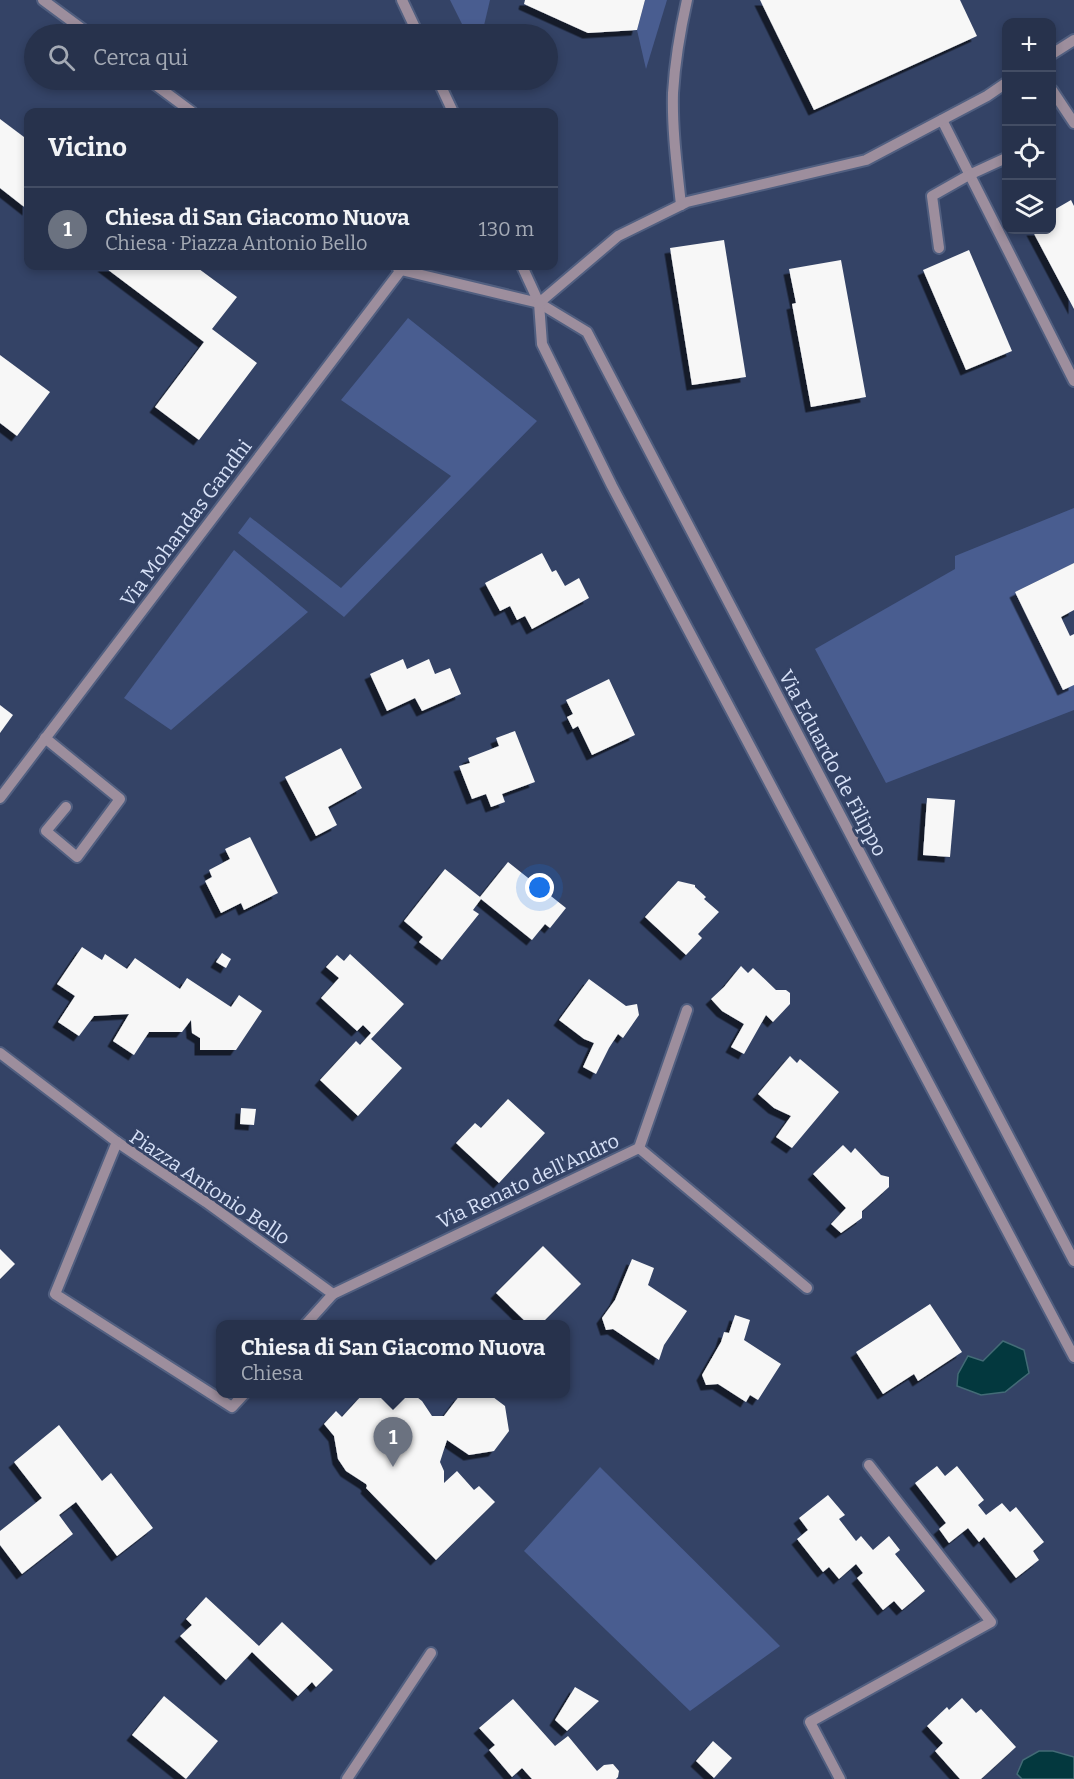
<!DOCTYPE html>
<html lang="it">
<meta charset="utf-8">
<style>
body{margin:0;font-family:Bitter,serif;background:#2f3a53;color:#f1f3f6}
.controls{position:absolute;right:18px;top:18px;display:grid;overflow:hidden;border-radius:12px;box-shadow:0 3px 9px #0003}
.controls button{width:54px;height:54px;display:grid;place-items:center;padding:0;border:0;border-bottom:2px solid #434d64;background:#27324c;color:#f1f3f6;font:30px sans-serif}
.you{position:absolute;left:540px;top:888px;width:21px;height:21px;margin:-15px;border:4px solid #fff;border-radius:50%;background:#1a73e8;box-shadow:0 0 0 9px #1a73e833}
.badge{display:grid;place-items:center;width:39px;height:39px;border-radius:50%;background:#dfb034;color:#fff;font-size:20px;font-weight:700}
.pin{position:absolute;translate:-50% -50px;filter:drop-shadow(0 2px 3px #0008)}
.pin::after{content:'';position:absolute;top:32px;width:21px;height:18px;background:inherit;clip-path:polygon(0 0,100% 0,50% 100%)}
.popup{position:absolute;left:216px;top:1320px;width:354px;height:78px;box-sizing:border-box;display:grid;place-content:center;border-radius:12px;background:#27324c;filter:drop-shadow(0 2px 4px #0005);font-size:20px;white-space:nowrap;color:#a4aab5}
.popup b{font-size:22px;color:#f1f3f6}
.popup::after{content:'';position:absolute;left:50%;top:100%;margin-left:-12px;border:12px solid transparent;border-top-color:#27324c}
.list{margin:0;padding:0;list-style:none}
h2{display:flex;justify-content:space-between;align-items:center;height:78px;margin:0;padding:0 24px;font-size:26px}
h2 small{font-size:20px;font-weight:400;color:#a4aab5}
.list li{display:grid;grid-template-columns:39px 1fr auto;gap:18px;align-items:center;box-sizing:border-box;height:84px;padding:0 24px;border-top:2px solid #434d64}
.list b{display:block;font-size:22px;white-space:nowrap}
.list p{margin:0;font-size:20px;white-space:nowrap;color:#a4aab5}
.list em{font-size:20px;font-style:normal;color:#a4aab5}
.icon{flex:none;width:33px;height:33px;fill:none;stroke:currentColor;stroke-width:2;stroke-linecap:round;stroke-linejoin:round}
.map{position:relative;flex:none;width:1074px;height:1779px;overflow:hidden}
.search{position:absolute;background:#27324c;box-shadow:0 3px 9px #0003;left:24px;top:24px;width:534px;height:66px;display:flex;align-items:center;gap:15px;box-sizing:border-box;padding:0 21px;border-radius:33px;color:#a4aab5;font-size:22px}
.panel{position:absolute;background:#27324c;box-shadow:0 3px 9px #0003;left:24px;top:108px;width:534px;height:162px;border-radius:12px}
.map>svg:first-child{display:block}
.green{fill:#495d90}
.water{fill:#03383e;stroke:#436b76;stroke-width:1.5}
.building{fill:#f7f7f7;filter:url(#shadow)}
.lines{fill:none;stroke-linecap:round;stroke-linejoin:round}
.minor-casing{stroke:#515f80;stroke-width:14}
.minor{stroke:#9d8e9d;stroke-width:10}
.labels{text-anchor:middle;stroke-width:6;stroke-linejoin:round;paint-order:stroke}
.street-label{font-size:20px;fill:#d7e1f7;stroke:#344366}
</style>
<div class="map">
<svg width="1074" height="1779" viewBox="0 0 1074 1779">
<defs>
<filter id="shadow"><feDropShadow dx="-5.5" dy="5.5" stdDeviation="0" flood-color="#0009"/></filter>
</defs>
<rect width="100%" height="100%" fill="#344366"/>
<g class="green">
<path d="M 450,0 L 490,0 L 482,34 L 467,34 Z"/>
<path d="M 645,0 L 667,0 L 646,69 L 637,30 Z"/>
<path d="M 408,318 L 537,421 L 344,617 L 238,533 L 250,517 L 341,588 L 451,476 L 341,400 Z"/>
<path d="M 1074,508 L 1074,563 L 1015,592 L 1063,689 L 1074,685 L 1074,710 L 886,783 L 815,649 L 955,569 L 955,556 Z"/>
<path d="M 234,550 L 308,612 L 171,730 L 124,698 Z"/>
<path d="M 600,1467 L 780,1646 L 690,1711 L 524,1551 Z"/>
</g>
<g class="water">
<path d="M 1003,1341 L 1024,1350 L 1029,1373 L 1005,1392 L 981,1395 L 957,1386 L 958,1374 L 968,1356 L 983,1361 Z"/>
<path d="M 1039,1751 L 1053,1751 L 1074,1757 L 1074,1779 L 1022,1779 L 1017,1774 L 1023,1760 Z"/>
</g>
<g class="building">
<path d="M 525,0 L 645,0 L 637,30 L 588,33 L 524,4 Z"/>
<path d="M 760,0 L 960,0 L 977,36 L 814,110 Z"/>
<path d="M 0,119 L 28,140 L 28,210 L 0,188 Z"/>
<path d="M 1071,200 L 1074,206 L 1074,309 L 1032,230 L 1052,230 L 1052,211 Z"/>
<path d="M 724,240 L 746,377 L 692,385 L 670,248 Z"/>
<path d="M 969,250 L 1012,351 L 966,370 L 923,270 Z"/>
<path d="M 841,260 L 866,397 L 811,407 L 792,304 L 796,303 L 789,269 Z"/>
<path d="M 103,266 L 195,266 L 237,297 L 212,329 L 257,363 L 199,440 L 155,407 L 204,342 Z"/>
<path d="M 0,355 L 50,392 L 17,436 L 0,423 Z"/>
<path d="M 542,553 L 552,572 L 556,570 L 565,586 L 579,578 L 589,598 L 532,629 L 525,616 L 517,620 L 510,606 L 500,611 L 485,583 Z"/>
<path d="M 1074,563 L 1074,610 L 1061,617 L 1070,636 L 1074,634 L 1074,685 L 1063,690 L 1015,592 Z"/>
<path d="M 403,659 L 407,669 L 429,659 L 435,674 L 450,668 L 461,694 L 422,711 L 415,698 L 387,711 L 370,674 Z"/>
<path d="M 609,679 L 635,735 L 592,755 L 578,726 L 573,729 L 567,717 L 573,714 L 566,700 Z"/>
<path d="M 0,705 L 13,715 L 0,733 Z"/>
<path d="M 515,731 L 535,782 L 502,794 L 505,802 L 491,807 L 486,794 L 472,799 L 459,766 L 470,763 L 468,758 L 499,746 L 496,738 Z"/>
<path d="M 341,748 L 362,788 L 328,807 L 337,825 L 316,836 L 285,777 Z"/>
<path d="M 927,798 L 955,800 L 950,857 L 923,855 Z"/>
<path d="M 250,837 L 278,893 L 244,910 L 241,903 L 221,913 L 205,881 L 212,877 L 209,870 L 230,859 L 225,849 Z"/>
<path d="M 508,862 L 566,908 L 550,928 L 545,924 L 532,940 L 481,899 L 473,910 L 479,914 L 442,960 L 419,942 L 423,937 L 404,921 L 445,869 L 480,897 Z"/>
<path d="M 678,881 L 695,885 L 695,887 L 706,897 L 704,899 L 719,912 L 698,934 L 702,938 L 686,955 L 645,917 Z"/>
<path d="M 82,947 L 102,960 L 105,954 L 127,969 L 135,958 L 180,989 L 187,978 L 231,1007 L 239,995 L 262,1011 L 236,1050 L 200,1050 L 200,1038 L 192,1033 L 191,1020 L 182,1032 L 149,1032 L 134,1055 L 113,1041 L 129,1014 L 94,1016 L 79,1036 L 58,1022 L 75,996 L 57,984 Z"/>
<path d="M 222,953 L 231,959 L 226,968 L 216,962 Z"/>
<path d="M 350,954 L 404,1004 L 371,1039 L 402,1068 L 358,1116 L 320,1080 L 356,1041 L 360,1045 L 371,1033 L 363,1025 L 357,1031 L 321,998 L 339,978 L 326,967 L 337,955 L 344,961 Z"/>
<path d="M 741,966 L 748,973 L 753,968 L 776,990 L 786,990 L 790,993 L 790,1004 L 773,1022 L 766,1015 L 744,1054 L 731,1047 L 744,1024 L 722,1011 L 711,999 L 724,987 Z"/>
<path d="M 589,979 L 626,1006 L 637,1004 L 639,1015 L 623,1038 L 618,1034 L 609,1048 L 596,1074 L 583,1067 L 594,1043 L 584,1039 L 559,1020 Z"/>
<path d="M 790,1056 L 797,1063 L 800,1059 L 839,1092 L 792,1148 L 776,1137 L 791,1116 L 774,1108 L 758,1094 Z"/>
<path d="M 508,1099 L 545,1133 L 499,1183 L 456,1143 L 475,1123 L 481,1128 Z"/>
<path d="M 241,1108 L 256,1109 L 254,1125 L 240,1124 Z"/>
<path d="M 843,1145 L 851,1153 L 855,1148 L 881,1175 L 889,1177 L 889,1187 L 862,1211 L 862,1218 L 841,1233 L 831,1224 L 846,1208 L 813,1174 Z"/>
<path d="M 543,1246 L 581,1284 L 541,1324 L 528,1324 L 496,1293 Z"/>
<path d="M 0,1249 L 15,1264 L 0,1279 Z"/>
<path d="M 632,1259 L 654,1268 L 648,1285 L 687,1311 L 664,1345 L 659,1360 L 613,1329 L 606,1330 L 602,1318 L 615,1300 Z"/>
<path d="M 930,1304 L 962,1352 L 918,1381 L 914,1374 L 883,1394 L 856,1352 Z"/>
<path d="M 735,1315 L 750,1320 L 744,1340 L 781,1364 L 758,1400 L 750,1395 L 746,1402 L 718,1384 L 706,1385 L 702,1375 L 721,1342 L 724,1332 L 729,1333 Z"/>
<path d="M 363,1394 L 413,1394 L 422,1401 L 432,1416 L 444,1416 L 460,1395 L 471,1394 L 489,1394 L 505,1406 L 509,1431 L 494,1451 L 469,1455 L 447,1440 L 440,1462 L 444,1471 L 444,1483 L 457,1471 L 474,1490 L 479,1486 L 495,1502 L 436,1560 L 366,1488 L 367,1486 L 366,1484 L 346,1471 L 338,1459 L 334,1436 L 324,1424 L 336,1411 L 342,1417 Z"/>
<path d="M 59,1425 L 102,1481 L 111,1473 L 153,1528 L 117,1556 L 76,1502 L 59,1515 L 73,1534 L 22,1574 L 0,1545 L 0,1531 L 42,1498 L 14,1462 Z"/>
<path d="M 937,1466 L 945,1476 L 957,1466 L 984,1500 L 978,1505 L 986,1515 L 1002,1503 L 1010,1512 L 1016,1507 L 1044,1542 L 1033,1551 L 1039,1560 L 1016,1578 L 984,1537 L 979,1542 L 968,1528 L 949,1543 L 939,1529 L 946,1523 L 915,1483 Z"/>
<path d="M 828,1495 L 845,1515 L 839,1519 L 856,1541 L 861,1536 L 873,1550 L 889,1536 L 900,1550 L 895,1554 L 925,1591 L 902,1610 L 894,1601 L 883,1610 L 857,1578 L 863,1573 L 856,1564 L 839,1579 L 829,1567 L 823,1572 L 797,1539 L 808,1530 L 799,1518 Z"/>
<path d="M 206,1597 L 259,1646 L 282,1622 L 333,1670 L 316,1687 L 312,1682 L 298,1696 L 252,1652 L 226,1680 L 180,1636 L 192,1625 L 186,1619 Z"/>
<path d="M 575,1687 L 599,1701 L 567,1731 L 555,1720 Z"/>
<path d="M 164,1696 L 218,1741 L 186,1779 L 132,1735 Z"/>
<path d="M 962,1698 L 976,1713 L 981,1709 L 1016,1747 L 981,1779 L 960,1779 L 935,1751 L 943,1743 L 927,1726 L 947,1707 L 949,1710 Z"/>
<path d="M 513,1699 L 555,1746 L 568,1736 L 597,1771 L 604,1765 L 613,1764 L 619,1771 L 618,1777 L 616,1779 L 532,1779 L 522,1768 L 512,1777 L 489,1750 L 495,1745 L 479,1728 Z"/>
<path d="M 713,1741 L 732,1758 L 714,1778 L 696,1761 Z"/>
</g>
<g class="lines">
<defs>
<g id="minor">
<path d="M 43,0 L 89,34"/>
<path d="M 402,0 L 418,34"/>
<path d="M 1052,54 L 1074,40"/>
<path d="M 149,80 L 192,112"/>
<path d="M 438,80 L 453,112"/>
<path d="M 1052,90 L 1074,123"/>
<path d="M 942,120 L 1074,381"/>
<path d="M 681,205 C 677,167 672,130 673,93 C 675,61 680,31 687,0"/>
<path d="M 939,248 L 932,196 L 969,175 L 1006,158"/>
<path d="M 396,266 L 401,270 L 539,303 L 587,332 L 1074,1261"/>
<path d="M 522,266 L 539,303 L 542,344 L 612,486 L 1074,1357"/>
<path d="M 539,303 L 618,236 L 687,202 L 866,160 L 987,96 L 1006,83"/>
<path d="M 45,738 L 120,799 L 77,857 L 46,831 L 66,807"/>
<path d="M 0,798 L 401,270"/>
<path d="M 0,1053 L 117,1142 L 206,1202 L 333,1294 L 306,1324"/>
<path d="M 117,1142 L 55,1294 L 232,1407 L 244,1394"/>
<path d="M 639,1148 L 687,1010"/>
<path d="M 333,1294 L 639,1148 L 807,1288"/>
<path d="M 347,1779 L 431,1653"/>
<path d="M 840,1779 L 810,1722 L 991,1622 L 869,1465"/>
</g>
</defs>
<use href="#minor" class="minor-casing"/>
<use href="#minor" class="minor"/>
</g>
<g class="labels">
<g class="street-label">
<text transform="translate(186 523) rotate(-53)" y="7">Via Mohandas Gandhi</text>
<text transform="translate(833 763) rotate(62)" y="7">Via Eduardo de Filippo</text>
<text transform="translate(528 1181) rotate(-25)" y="7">Via Renato dell'Andro</text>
<text transform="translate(210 1187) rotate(34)" y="7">Piazza Antonio Bello</text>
</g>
</g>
</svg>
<div class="controls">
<button>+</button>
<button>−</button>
<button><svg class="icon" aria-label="locate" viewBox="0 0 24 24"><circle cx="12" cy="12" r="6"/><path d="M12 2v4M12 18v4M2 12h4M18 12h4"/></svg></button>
<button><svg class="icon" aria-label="layers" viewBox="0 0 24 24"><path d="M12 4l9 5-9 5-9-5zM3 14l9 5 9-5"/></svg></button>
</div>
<div class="you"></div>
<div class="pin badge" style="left:393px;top:1467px;background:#6b7280">1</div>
<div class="popup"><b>Chiesa di San Giacomo Nuova</b>Chiesa</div>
<div class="search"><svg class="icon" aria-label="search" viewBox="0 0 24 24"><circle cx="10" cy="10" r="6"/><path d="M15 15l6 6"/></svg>Cerca qui</div>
<section class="panel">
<h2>Vicino<small></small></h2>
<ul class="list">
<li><span class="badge" style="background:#6b7280">1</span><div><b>Chiesa di San Giacomo Nuova</b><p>Chiesa · Piazza Antonio Bello</p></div><em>130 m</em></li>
</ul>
</section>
</div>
